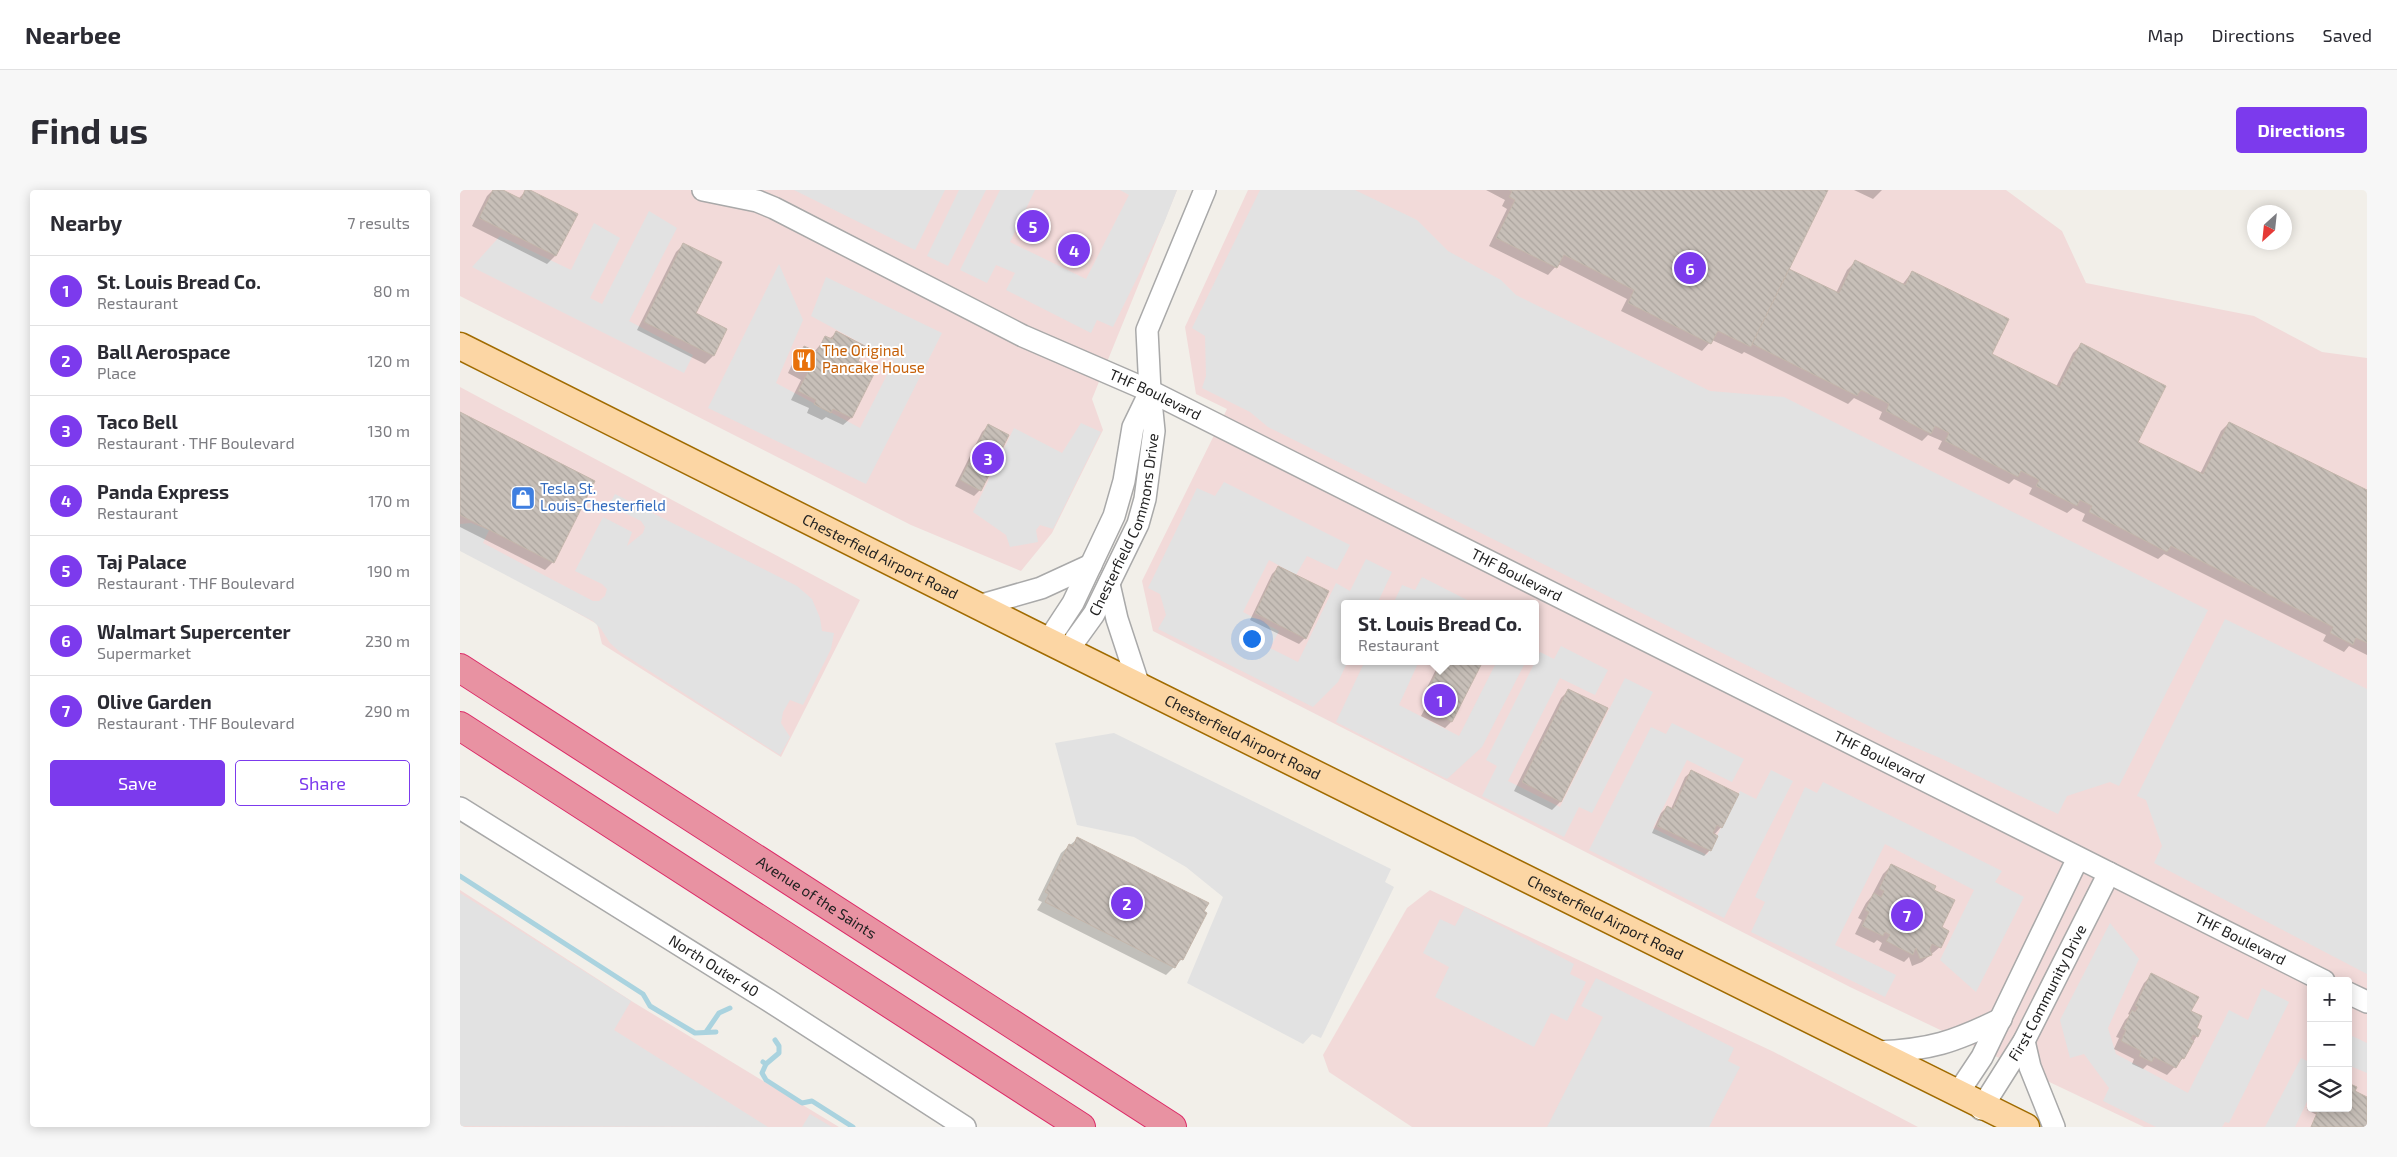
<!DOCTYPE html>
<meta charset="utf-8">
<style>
body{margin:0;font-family:"Exo 2",sans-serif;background:#f7f7f7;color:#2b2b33}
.controls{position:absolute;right:15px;bottom:15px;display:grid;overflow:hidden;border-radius:5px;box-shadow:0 2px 12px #0003}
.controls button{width:45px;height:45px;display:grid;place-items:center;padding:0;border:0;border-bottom:1px solid #e1e1e2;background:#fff;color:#2b2b33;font:25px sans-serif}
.compass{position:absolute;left:1787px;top:15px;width:45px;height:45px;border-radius:50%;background:#fff;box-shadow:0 2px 12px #0003;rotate:207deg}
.you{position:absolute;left:791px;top:448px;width:18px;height:18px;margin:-12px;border:4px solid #fff;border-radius:50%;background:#1a73e8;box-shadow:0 0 0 8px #1a73e833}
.badge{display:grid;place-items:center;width:32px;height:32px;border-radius:50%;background:#7c3aed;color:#fff;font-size:16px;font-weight:700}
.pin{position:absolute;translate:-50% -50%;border:2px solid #fff;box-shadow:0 1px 5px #0006}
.popup{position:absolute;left:881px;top:410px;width:198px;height:65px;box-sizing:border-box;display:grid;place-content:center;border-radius:5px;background:#fff;filter:drop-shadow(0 1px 4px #0005);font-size:16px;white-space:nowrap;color:#7c7c81}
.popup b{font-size:19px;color:#2b2b33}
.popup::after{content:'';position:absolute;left:50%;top:100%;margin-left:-10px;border:10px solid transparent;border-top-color:#fff}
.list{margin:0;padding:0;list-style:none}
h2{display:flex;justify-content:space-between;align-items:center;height:65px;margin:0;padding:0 20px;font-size:21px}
h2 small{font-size:16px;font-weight:400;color:#7c7c81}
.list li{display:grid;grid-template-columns:32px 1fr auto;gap:15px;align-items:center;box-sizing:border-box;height:70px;padding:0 20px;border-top:1px solid #e1e1e2}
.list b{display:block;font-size:19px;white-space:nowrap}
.list p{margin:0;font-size:16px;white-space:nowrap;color:#7c7c81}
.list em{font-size:16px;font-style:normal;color:#7c7c81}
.actions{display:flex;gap:10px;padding:15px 20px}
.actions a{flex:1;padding:11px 0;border:1px solid #7c3aed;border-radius:5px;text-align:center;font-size:18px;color:#7c3aed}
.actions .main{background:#7c3aed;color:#fff}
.icon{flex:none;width:28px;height:28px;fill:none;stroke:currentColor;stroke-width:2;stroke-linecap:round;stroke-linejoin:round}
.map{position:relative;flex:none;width:1907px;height:937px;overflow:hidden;border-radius:5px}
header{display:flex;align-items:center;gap:30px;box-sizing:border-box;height:70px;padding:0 25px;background:#fff;border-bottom:1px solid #e1e1e2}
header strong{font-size:24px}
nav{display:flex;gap:28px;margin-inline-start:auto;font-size:18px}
.intro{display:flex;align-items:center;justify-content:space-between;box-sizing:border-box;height:120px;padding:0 30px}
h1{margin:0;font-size:35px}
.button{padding:12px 22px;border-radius:5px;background:#7c3aed;color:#fff;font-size:18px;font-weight:700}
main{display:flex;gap:30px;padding:0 30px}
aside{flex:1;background:#fff;border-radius:5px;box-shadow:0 2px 12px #0003}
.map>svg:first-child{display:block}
.commercial{fill:#f2dad9;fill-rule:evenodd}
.parking{fill:#e2e2e2}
.shadow{fill:#0003}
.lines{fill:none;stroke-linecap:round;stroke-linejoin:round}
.stream{stroke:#aad3df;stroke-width:5}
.building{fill:url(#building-back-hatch);stroke:#c4b6ab}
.minor-casing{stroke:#a9a9a9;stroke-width:24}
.major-casing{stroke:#a06b00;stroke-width:29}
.highway-casing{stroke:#dc2a67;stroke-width:30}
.minor{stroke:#fff;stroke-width:21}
.major{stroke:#fcd6a4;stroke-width:26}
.highway{stroke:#e892a2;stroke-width:28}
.labels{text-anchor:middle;stroke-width:4;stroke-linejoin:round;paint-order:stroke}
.food-label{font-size:15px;fill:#c56008;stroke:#fff;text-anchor:start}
.street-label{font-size:15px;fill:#222;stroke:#fff}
.shop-label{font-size:15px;fill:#366cbe;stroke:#fff;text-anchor:start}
</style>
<header>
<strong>Nearbee</strong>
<nav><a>Map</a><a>Directions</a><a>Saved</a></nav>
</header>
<div class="intro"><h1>Find us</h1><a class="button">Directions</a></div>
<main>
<aside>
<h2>Nearby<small>7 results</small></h2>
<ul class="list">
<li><span class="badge">1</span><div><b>St. Louis Bread Co.</b><p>Restaurant</p></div><em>80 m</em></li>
<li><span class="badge">2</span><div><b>Ball Aerospace</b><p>Place</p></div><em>120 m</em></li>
<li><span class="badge">3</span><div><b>Taco Bell</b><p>Restaurant · THF Boulevard</p></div><em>130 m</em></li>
<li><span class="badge">4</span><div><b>Panda Express</b><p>Restaurant</p></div><em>170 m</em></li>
<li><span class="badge">5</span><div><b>Taj Palace</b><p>Restaurant · THF Boulevard</p></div><em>190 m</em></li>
<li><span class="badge">6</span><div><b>Walmart Supercenter</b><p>Supermarket</p></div><em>230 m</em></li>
<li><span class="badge">7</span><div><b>Olive Garden</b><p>Restaurant · THF Boulevard</p></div><em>290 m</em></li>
</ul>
<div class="actions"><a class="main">Save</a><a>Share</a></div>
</aside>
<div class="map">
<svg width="1907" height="937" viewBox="0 0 1907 937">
<defs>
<pattern id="building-back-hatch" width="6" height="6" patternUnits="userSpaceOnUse" patternTransform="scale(1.25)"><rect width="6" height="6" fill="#c7bfb8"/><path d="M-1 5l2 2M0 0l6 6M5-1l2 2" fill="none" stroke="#aba49e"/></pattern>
</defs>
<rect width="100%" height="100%" fill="#f2efe9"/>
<g class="commercial">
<path d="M 0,0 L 717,0 L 632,209 L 643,240 L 592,343 L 561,381 L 451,335 L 0,106 Z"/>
<path d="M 788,0 L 1546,0 L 1602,41 L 1626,93 L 1794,126 L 1862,162 L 1907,168 L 1907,937 L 1684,937 L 1390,797 L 693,441 L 682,391 L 767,219 L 736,204 L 725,137 ZM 885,414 L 1075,414 L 1075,471 L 885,471 ZM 1851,791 L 1888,791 L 1888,918 L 1851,918 Z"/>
<path d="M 0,197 L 400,410 L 321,567 L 142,454 L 137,434 L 0,357 Z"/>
<path d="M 0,700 L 173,812 L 379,937 L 0,937 Z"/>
<path d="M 970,700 L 1314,862 L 1458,937 L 952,937 L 869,882 L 863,865 L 947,718 Z"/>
</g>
<g class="parking">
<path d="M 334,0 L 485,0 L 455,60 Z"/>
<path d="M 499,0 L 526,0 L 488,76 L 467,66 Z"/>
<path d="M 540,0 L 575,0 L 550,52 L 626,89 L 669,5 L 660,0 L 717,0 L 704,33 L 653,137 L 637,130 L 631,143 L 546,100 L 555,83 L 536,75 L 527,93 L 500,80 Z"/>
<path d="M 800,0 L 895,0 L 957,30 L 988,61 L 1041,90 L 1056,105 L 1250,201 L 1324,207 L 1748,420 L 1659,596 L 1650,592 L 1607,606 L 1598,624 L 1480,568 L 1435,549 L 808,237 L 790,222 L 742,198 L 746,186 L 745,146 L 732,138 Z"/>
<path d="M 189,21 L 217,38 L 169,131 L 233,165 L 224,183 L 12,77 L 40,46 L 111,80 L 134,33 L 160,48 L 130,108 L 142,114 Z"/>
<path d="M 319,74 L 343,130 L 316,193 L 400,238 L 434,171 L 351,126 L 366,87 L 482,143 L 406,294 L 248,218 Z"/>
<path d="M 621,233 L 641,242 L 593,339 L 580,335 L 576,340 L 578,352 L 550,357 L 546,345 L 513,322 L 554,238 L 602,263 Z"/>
<path d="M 764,292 L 890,355 L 877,380 L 847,366 L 836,385 L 809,370 L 783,422 L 819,441 L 810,458 L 838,472 L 876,393 L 890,401 L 906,369 L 932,382 L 917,414 L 885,414 L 885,471 L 888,471 L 878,492 L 853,517 L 698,439 L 706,425 L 700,404 L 688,398 L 737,298 L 755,306 Z"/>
<path d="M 155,304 L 337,396 L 352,409 L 360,428 L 362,441 L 374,443 L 371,459 L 343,515 L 330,510 L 323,522 L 321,533 L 330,547 L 320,565 L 160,462 L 150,453 L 141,439 L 133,431 L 0,361 L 0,334 L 11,333 L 29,340 L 23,353 L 133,411 L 139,411 L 145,406 L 147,399 L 142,394 L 115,381 L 143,327 L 172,342 L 167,356 L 183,343 L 185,337 L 181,331 L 149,315 Z"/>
<path d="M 962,387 L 1015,414 L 933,414 L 942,395 L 955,400 Z"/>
<path d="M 1765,429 L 1907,499 L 1907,784 L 1694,673 L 1702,656 L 1686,610 L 1677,606 Z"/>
<path d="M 1101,456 L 1148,480 L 1135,505 L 1100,488 L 1048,591 L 1100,617 L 1165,488 L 1193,502 L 1132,623 L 1119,617 L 1104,647 L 1022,606 L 1037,576 L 1026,570 L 1080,462 L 1094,469 Z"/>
<path d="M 905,471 L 959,471 L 939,515 L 999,546 L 1037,471 L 1066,471 L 1022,557 L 987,589 L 876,532 Z"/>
<path d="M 1212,533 L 1284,569 L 1272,592 L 1227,570 L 1193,638 L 1247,665 L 1280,601 L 1296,609 L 1311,580 L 1333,591 L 1264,728 L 1129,660 L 1191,537 L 1206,544 Z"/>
<path d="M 654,543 L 931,679 L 925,692 L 934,697 L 861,848 L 852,844 L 843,854 L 727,793 L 763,707 L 726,677 L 674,647 L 617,635 L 595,553 Z"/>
<path d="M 1363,592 L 1542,681 L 1535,692 L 1564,707 L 1516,802 L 1480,770 L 1514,700 L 1425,654 L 1375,755 L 1436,785 L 1425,807 L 1291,742 L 1305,712 L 1295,707 L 1345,597 L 1357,603 Z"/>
<path d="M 0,703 L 171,811 L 154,840 L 308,937 L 0,936 Z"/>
<path d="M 1005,717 L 1114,774 L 1110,784 L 1126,792 L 1107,831 L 1091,823 L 1074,857 L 975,807 L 989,777 L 963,763 L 980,729 L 995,736 Z"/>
<path d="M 1650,733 L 1679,769 L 1648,838 L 1656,864 L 1728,903 L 1769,820 L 1788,830 L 1802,798 L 1829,812 L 1769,933 L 1765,932 L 1762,937 L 1696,937 L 1643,911 L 1649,898 L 1624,864 L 1610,868 L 1600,830 Z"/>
<path d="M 1136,788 L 1274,858 L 1268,871 L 1280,877 L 1249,937 L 1087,937 L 1143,827 L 1121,816 Z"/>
<path d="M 1888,844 L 1907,853 L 1907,883 L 1888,875 Z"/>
<path d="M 1841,868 L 1851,873 L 1851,903 L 1835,937 L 1805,937 Z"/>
<path d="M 350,924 L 372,937 L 342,937 Z"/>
</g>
<g class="shadow">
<path d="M 33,0 L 40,0 L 58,9 L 67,0 L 116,24 L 95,66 L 87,74 L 12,36 L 27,6 Z"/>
<path d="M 1026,0 L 1367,0 L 1328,79 L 1376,103 L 1387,80 L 1395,72 L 1442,95 L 1452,82 L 1530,164 L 1596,197 L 1613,163 L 1621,155 L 1676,253 L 1740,284 L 1761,241 L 1769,233 L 1907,302 L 1907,465 L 1889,456 L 1884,462 L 1863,451 L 1866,445 L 1704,364 L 1698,369 L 1622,331 L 1625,324 L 1613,318 L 1607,323 L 1569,304 L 1572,298 L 1554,289 L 1549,294 L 1478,259 L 1482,251 L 1468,245 L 1462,251 L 1419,229 L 1422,222 L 1394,208 L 1388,214 L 1284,162 L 1282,164 L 1252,150 L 1242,161 L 1161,121 L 1167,109 L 1098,74 L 1088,85 L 1029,56 L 1047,19 L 1042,16 L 1045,10 Z"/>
<path d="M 1394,0 L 1422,0 L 1413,9 Z"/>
<path d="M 224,54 L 235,124 L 266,139 L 253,166 L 245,174 L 177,140 L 216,62 Z"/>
<path d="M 376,143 L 396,171 L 414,180 L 391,228 L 383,235 L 366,227 L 362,230 L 347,223 L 349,218 L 331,210 L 341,190 L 328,183 L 336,166 L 344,158 L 354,162 L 366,148 L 369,149 Z"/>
<path d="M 0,223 L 93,372 L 85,380 L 0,337 Z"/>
<path d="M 528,236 L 520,300 L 514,306 L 495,296 L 522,242 Z"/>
<path d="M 818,378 L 845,448 L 839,454 L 790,430 L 812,384 Z"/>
<path d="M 980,471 L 1021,471 L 991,532 L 985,538 L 961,526 L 971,507 L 964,504 Z"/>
<path d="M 1109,500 L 1147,519 L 1100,612 L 1092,620 L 1054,601 L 1101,508 Z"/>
<path d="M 1231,582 L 1261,637 L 1254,645 L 1250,660 L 1244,666 L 1192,643 L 1201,623 L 1207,617 L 1211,619 L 1225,587 Z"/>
<path d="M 617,649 L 722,769 L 706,785 L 577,720 L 582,712 L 578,710 L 601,663 Z"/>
<path d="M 1431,676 L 1472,700 L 1480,738 L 1480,757 L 1462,772 L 1452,776 L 1449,767 L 1444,772 L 1419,760 L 1422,753 L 1417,750 L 1414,753 L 1395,744 L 1402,730 L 1398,728 L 1406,713 L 1411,707 L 1423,684 Z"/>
<path d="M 1692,785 L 1730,821 L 1737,846 L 1723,868 L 1707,885 L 1687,875 L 1683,879 L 1672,874 L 1674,869 L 1654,859 L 1659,848 L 1656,847 L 1665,830 L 1670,825 L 1668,824 L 1684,793 Z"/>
<path d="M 1893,902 L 1907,909 L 1907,937 L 1851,937 L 1857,925 L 1847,920 L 1851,913 L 1851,918 L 1888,918 Z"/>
</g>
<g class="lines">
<g class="stream">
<path d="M 0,686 L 183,804 L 190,816 L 235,843 L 256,842"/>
<path d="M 246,842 L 259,823 L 270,818"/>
<path d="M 303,872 L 306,874 L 302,883 L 306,890 L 342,913 L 352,911 L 393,937"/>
<path d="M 306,874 L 319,863 L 319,856 L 315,850"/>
</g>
</g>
<g class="building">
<path d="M 33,0 L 43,0 L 61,9 L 65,0 L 70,0 L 118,24 L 96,66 L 19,28 Z"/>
<path d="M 1049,0 L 1368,0 L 1291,157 L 1258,141 L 1251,154 L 1168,113 L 1174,100 L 1104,65 L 1097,78 L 1036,48 L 1055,10 L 1049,7 L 1052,1 Z"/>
<path d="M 223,53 L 262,72 L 236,123 L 267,139 L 254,166 L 184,132 Z"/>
<path d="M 1395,70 L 1445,95 L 1452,81 L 1549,129 L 1532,164 L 1599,197 L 1621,153 L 1706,196 L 1678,252 L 1743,284 L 1769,232 L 1907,300 L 1907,453 L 1896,448 L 1893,455 L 1870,443 L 1873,437 L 1711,356 L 1707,362 L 1629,322 L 1632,316 L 1620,310 L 1617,316 L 1576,296 L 1579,290 L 1561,281 L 1558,287 L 1485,251 L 1489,243 L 1475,236 L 1471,244 L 1426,221 L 1429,214 L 1401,200 L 1397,206 L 1292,154 L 1329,79 L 1379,103 Z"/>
<path d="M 376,141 L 405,156 L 398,171 L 416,180 L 392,228 L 373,219 L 371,223 L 354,214 L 356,210 L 338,201 L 348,182 L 335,175 L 344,156 L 357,162 L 365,146 L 372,149 Z"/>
<path d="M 0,222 L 135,291 L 94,373 L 0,325 Z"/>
<path d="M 528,234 L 549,245 L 521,301 L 500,290 Z"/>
<path d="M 818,376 L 869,401 L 846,449 L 795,423 Z"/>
<path d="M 982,471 L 1023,471 L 992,532 L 966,519 L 976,501 L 969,498 Z"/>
<path d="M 1108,499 L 1148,518 L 1101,612 L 1062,592 Z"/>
<path d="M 1231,580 L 1279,604 L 1262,638 L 1257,635 L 1253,643 L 1258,646 L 1251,661 L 1197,636 L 1207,616 L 1213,619 Z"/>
<path d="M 617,647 L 749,713 L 744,721 L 747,723 L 723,770 L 720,769 L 715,778 L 585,712 L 589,704 L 585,702 L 609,654 L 613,656 Z"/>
<path d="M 1431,674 L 1476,696 L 1474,700 L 1495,710 L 1482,737 L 1489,741 L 1481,758 L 1472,754 L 1470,759 L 1472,765 L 1460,769 L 1456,758 L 1453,765 L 1426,751 L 1430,745 L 1425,742 L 1423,746 L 1402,736 L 1409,722 L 1405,720 L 1414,703 L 1421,707 L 1424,701 L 1419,699 Z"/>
<path d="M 1691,783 L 1739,807 L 1731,821 L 1742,826 L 1737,838 L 1741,840 L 1738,847 L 1733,845 L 1731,849 L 1734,851 L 1724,869 L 1722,868 L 1716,878 L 1694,867 L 1692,872 L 1679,866 L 1681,861 L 1661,851 L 1666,840 L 1663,839 L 1672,820 L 1675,822 L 1678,817 L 1675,816 Z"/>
<path d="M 1888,893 L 1897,897 L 1895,901 L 1907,907 L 1907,937 L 1851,937 L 1857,923 L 1847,918 L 1851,912 L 1851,918 L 1888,918 Z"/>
</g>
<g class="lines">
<defs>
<g id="minor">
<path id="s1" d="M 243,0 L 297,11 L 314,18 L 563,146 L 690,201 L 1864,791"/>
<path d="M 649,394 L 657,429 L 679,496"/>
<path d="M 518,416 L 581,398 L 631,375"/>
<path d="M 588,451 L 613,413 L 654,326 L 664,291 L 673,237 L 690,202"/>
<path id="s2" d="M 608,460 L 634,424 L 678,334 L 685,309 L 694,241 L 690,201 L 687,140 L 745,0"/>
<path id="s3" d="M 0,618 L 308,810 L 505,937"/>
<path d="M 1888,803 L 1907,812"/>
<path d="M 1564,851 L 1570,877 L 1594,937"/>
<path d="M 1417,862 C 1470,860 1494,852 1541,829"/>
<path d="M 1498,903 L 1522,867 L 1618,668"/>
<path id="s4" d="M 1521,919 L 1564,851 L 1649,683"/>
</g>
<g id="major">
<path id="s5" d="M 0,156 L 568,441 L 1566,937"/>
</g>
<g id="highway">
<path id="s6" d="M 0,478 L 712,937"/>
<path d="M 0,536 L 621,937"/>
</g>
</defs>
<use href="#minor" class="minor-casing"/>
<use href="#major" class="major-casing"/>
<use href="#highway" class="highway-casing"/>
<use href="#minor" class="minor"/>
<use href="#major" class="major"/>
<use href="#highway" class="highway"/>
</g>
<defs>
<symbol id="restaurant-square" viewBox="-11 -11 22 22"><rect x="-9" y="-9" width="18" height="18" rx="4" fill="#e8710a" stroke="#fff"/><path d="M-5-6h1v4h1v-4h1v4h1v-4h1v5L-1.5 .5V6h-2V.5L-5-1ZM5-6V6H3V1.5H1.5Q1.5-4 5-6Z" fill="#fff"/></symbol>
<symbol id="shop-square" viewBox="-11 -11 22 22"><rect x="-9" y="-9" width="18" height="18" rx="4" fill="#3f7fe0" stroke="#fff"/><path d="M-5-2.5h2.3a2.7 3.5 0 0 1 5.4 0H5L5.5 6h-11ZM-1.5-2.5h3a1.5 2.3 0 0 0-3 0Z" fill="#fff"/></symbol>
</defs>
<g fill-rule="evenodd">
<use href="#restaurant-square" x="330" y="156" width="28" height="28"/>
<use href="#shop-square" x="49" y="294" width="28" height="28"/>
</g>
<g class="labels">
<g class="food-label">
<text x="362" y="166">The Original<tspan x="362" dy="17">Pancake House</tspan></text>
</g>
<g class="street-label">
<text dy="5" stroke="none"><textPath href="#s1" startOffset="498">THF Boulevard</textPath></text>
<text dy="5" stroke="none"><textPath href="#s2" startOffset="140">Chesterfield Commons Drive</textPath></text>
<text dy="5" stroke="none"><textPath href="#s5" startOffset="470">Chesterfield Airport Road</textPath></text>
<text dy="5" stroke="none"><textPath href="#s1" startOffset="902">THF Boulevard</textPath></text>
<text dy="5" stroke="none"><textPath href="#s5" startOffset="875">Chesterfield Airport Road</textPath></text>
<text dy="5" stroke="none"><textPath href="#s1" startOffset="1308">THF Boulevard</textPath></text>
<text dy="5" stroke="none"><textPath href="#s6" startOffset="424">Avenue of the Saints</textPath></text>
<text dy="5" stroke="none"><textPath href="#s5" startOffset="1280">Chesterfield Airport Road</textPath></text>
<text dy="5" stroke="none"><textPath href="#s1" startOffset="1712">THF Boulevard</textPath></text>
<text dy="5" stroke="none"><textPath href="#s3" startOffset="299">North Outer 40</textPath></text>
<text dy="5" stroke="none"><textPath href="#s4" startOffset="134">First Community Drive</textPath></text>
</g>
<g class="shop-label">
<text x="80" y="304">Tesla St.<tspan x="80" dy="17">Louis-Chesterfield</tspan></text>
</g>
</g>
</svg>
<div class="controls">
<button>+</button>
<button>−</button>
<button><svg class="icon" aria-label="layers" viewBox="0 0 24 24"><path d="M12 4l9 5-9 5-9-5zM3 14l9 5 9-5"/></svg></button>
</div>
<svg class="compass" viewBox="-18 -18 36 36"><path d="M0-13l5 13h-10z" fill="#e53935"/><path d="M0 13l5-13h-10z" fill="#7c7c81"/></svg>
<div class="you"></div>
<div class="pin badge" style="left:980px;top:510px">1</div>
<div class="popup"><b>St. Louis Bread Co.</b>Restaurant</div>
<div class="pin badge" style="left:667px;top:713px">2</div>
<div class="pin badge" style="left:528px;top:268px">3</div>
<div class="pin badge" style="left:614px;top:60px">4</div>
<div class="pin badge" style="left:573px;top:36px">5</div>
<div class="pin badge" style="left:1230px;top:78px">6</div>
<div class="pin badge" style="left:1447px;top:725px">7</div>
</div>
</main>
